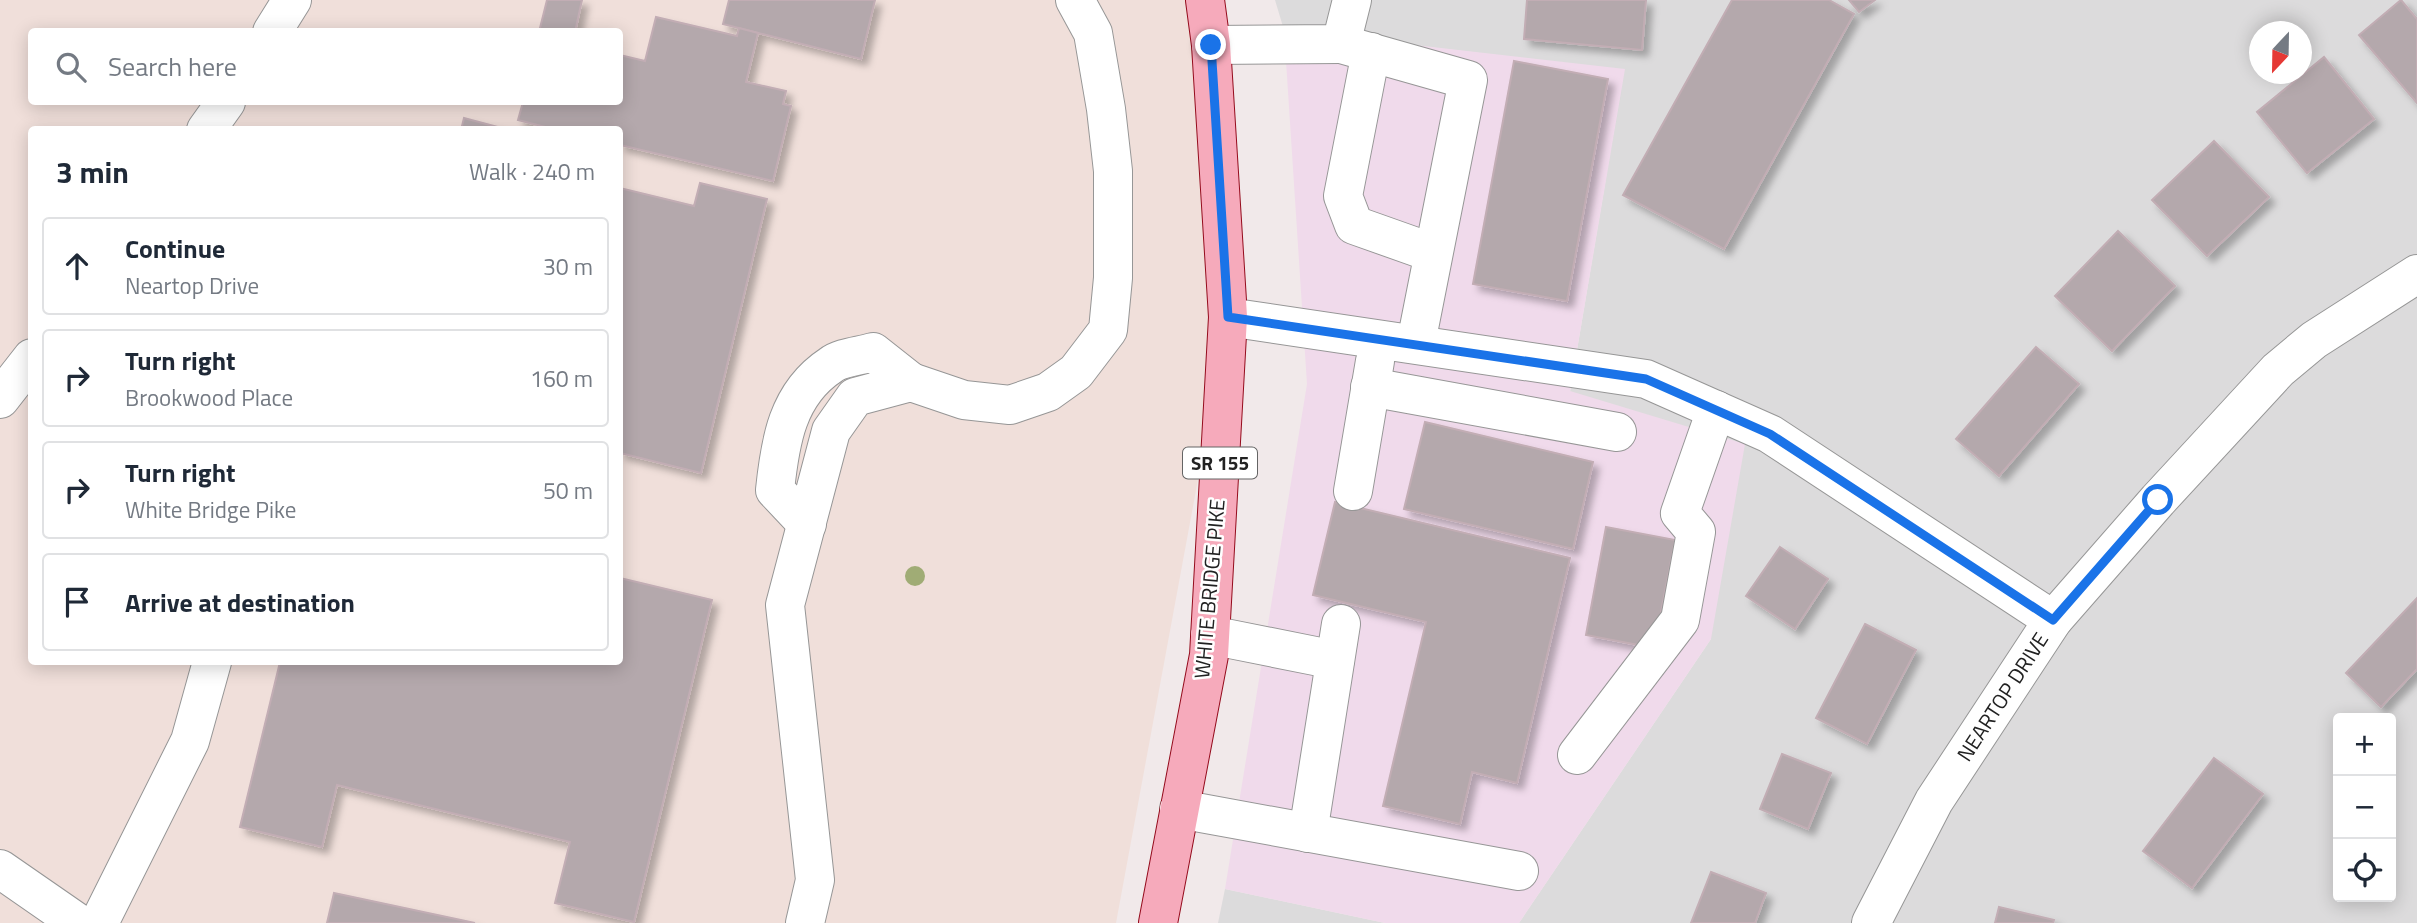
<!DOCTYPE html>
<meta charset="utf-8">
<style>
body{margin:0;font-family:"Titillium Web",sans-serif;background:#f6f6f7;color:#1f2937}
.controls{position:absolute;right:21px;bottom:21px;display:grid;overflow:hidden;border-radius:7px;box-shadow:0 4px 18px #0003}
.controls button{width:63px;height:63px;display:grid;place-items:center;padding:0;border:0;border-bottom:2px solid #e0e1e3;background:#fff;color:#1f2937;font:35px sans-serif}
.compass{position:absolute;left:2249px;top:21px;width:63px;height:63px;border-radius:50%;background:#fff;box-shadow:0 4px 18px #0003;rotate:202deg}
.stop{position:absolute;width:21px;height:21px;margin:-16px;border:5px solid #1a73e8;border-radius:50%;background:#fff}
.stop.end{background:#1a73e8;border-color:#fff;box-shadow:0 2px 7px #0008}
.list{margin:0;padding:0;list-style:none}
h2{display:flex;justify-content:space-between;align-items:center;height:91px;margin:0;padding:0 28px;font-size:30px}
h2 small{font-size:23px;font-weight:400;color:#747a83}
.list li{display:grid;grid-template-columns:46px 1fr auto;gap:21px;align-items:center;box-sizing:border-box;height:98px;margin:0 14px 14px;padding:0 14px;border:2px solid #e0e1e3;border-radius:7px}
.list b{display:block;font-size:26px;white-space:nowrap}
.list p{margin:0;font-size:23px;white-space:nowrap;color:#747a83}
.list em{font-size:23px;font-style:normal;color:#747a83}
.icon{flex:none;width:38px;height:38px;fill:none;stroke:currentColor;stroke-width:2;stroke-linecap:round;stroke-linejoin:round}
.map{position:relative;flex:none;width:2417px;height:923px;overflow:hidden}
.search{position:absolute;background:#fff;box-shadow:0 4px 18px #0003;left:28px;top:28px;width:595px;height:77px;display:flex;align-items:center;gap:18px;box-sizing:border-box;padding:0 24px;border-radius:7px;color:#747a83;font-size:26px}
.panel{position:absolute;background:#fff;box-shadow:0 4px 18px #0003;left:28px;top:126px;width:595px;height:539px;border-radius:7px}
.map>svg:first-child{display:block}
.residential{fill:#dcdbdc;fill-rule:evenodd}
.commercial{fill:#f0daeb}
.education{fill:#f0dfda;fill-rule:evenodd}
.building{fill:#b4a8ac;stroke:#c2adb4;stroke-width:2;filter:url(#shadow)}
.lines{fill:none;stroke-linecap:round;stroke-linejoin:round}
.minor-casing{stroke:#969696;stroke-width:40}
.major-casing{stroke:#940b1c;stroke-width:40}
.minor{stroke:#fff;stroke-width:38}
.major{stroke:#f6aabb;stroke-width:38}
.tree{fill:#a0ac75}
.route{stroke:#1a73e8;stroke-width:9}
.labels{text-anchor:middle;stroke-width:5;stroke-linejoin:round;paint-order:stroke}
.shield{fill:#fff;stroke:#646464;stroke-width:2}
.shield-label{font-size:19px;font-weight:bold;fill:#222}
.street-label{font-size:21px;fill:#222;stroke:#fff}
</style>
<div class="map">
<svg width="2417" height="923" viewBox="0 0 2417 923">
<defs>
<filter id="shadow"><feDropShadow dx="6" dy="6" stdDeviation="3.5" flood-color="#0004"/></filter>
</defs>
<rect width="100%" height="100%" fill="#f1e9ea"/>
<g class="residential">
<path d="M 1275,0 L 2417,0 L 2417,923 L 1519,923 L 1711,639 L 1570,392 L 1624,70 L 1284,30 ZM 2260,32 L 2302,32 L 2302,74 L 2260,74 ZM 2338,718 L 2391,718 L 2391,897 L 2338,897 Z"/>
<path d="M 1225,889 L 1385,923 L 1218,923 Z"/>
</g>
<path class="commercial" d="M 1284,30 L 1625,69 L 1570,391 L 1745,444 L 1711,639 L 1519,923 L 1385,923 L 1225,889 L 1307,384 Z"/>
<path class="education" d="M 0,0 L 1186,0 L 1228,317 L 1116,923 L 0,923 ZM 32,32 L 620,32 L 620,102 L 32,102 ZM 32,130 L 620,130 L 620,662 L 32,662 Z"/>
<g class="building">
<path d="M 547,0 L 582,0 L 575,32 L 539,32 Z"/>
<path d="M 729,0 L 875,0 L 861,59 L 723,24 Z"/>
<path d="M 1527,0 L 1646,0 L 1642,50 L 1524,39 Z"/>
<path d="M 1732,0 L 1829,0 L 1854,14 L 1724,249 L 1623,195 Z"/>
<path d="M 1849,0 L 1875,0 L 1859,12 Z"/>
<path d="M 2401,0 L 2417,19 L 2417,103 L 2359,35 Z"/>
<path d="M 656,17 L 737,36 L 739,28 L 758,33 L 746,82 L 786,91 L 783,104 L 791,106 L 773,181 L 620,145 L 620,130 L 557,130 L 518,120 L 523,102 L 620,102 L 620,55 L 645,61 Z"/>
<path d="M 2324,57 L 2374,119 L 2307,173 L 2257,112 Z"/>
<path d="M 1514,61 L 1608,79 L 1567,301 L 1473,284 Z"/>
<path d="M 464,118 L 509,130 L 461,130 Z"/>
<path d="M 2214,141 L 2269,197 L 2207,256 L 2152,200 Z"/>
<path d="M 700,183 L 767,199 L 701,473 L 620,453 L 620,188 L 694,206 Z"/>
<path d="M 2118,231 L 2175,286 L 2112,351 L 2055,296 Z"/>
<path d="M 2036,347 L 2079,384 L 1999,476 L 1956,439 Z"/>
<path d="M 1425,422 L 1593,462 L 1573,549 L 1404,509 Z"/>
<path d="M 1335,502 L 1570,558 L 1517,783 L 1472,772 L 1460,824 L 1383,806 L 1426,622 L 1313,595 Z"/>
<path d="M 1606,527 L 1675,540 L 1654,648 L 1586,635 Z"/>
<path d="M 1780,547 L 1828,579 L 1795,629 L 1746,596 Z"/>
<path d="M 620,578 L 712,600 L 634,922 L 555,903 L 570,842 L 337,785 L 322,847 L 240,827 L 280,662 L 620,662 Z"/>
<path d="M 2417,598 L 2417,669 L 2381,707 L 2346,673 Z"/>
<path d="M 1865,624 L 1916,650 L 1867,744 L 1816,718 Z"/>
<path d="M 1782,754 L 1831,773 L 1808,829 L 1760,809 Z"/>
<path d="M 2214,758 L 2263,794 L 2192,888 L 2143,851 Z"/>
<path d="M 1711,872 L 1766,893 L 1755,923 L 1691,923 Z"/>
<path d="M 334,893 L 475,923 L 327,923 Z"/>
<path d="M 1999,907 L 2054,920 L 2053,923 L 1995,923 Z"/>
</g>
<g class="lines">
<defs>
<g id="minor">
<path d="M 272,32 L 292,0"/>
<path d="M 1341,44 L 1468,80 L 1416,343"/>
<path d="M 1211,45 L 1341,44 L 1352,0"/>
<path d="M 1371,52 L 1343,196 L 1354,225 L 1433,253"/>
<path d="M 206,130 L 226,102"/>
<path d="M 1228,317 L 1646,379 L 1770,434 L 2053,620"/>
<path d="M 1370,387 L 1617,432"/>
<path d="M 0,399 L 32,358"/>
<path d="M 1353,491 L 1375,361"/>
<path d="M 807,524 L 775,490 C 780,442 787,394 831,365 C 841,357 860,356 873,352 L 911,382"/>
<path d="M 1210,635 L 1335,660"/>
<path d="M 1577,755 L 1680,620 L 1696,532 L 1680,513 L 1716,410"/>
<path d="M 1179,809 L 1519,871"/>
<path d="M 1308,833 L 1341,624"/>
<path d="M 0,869 L 78,923"/>
<path d="M 99,923 L 190,741 L 212,662"/>
<path d="M 805,923 L 815,880 L 785,605 L 831,431 L 855,397 L 911,382 L 964,400 L 1010,405 L 1048,392 L 1076,372 L 1108,330 L 1113,278 L 1113,171 L 1106,109 L 1093,33 L 1075,0"/>
<path d="M 1871,923 L 1934,801 L 2053,620 L 2158,500 L 2278,370 L 2314,340 L 2417,274"/>
</g>
<path id="major" d="M 1158,923 L 1209,655 L 1228,317 L 1211,45 L 1205,0"/>
</defs>
<use href="#minor" class="minor-casing"/>
<use href="#major" class="major-casing"/>
<use href="#minor" class="minor"/>
<use href="#major" class="major"/>
</g>
<circle class="tree" cx="915" cy="576" r="10"/>
<g class="lines">
<path class="route" d="M 1211,45 L 1228,317 L 1646,379 L 1770,434 L 2053,620 L 2158,500"/>
</g>
<g class="labels">
<rect class="shield" x="1183" y="447.5" width="74" height="31" rx="5"/>
<g class="shield-label">
<text x="1220" y="470">SR 155</text>
</g>
<g class="street-label">
<text transform="translate(1210 589) rotate(-85)" y="7">WHITE BRIDGE PIKE</text>
<text transform="translate(2003 697) rotate(-57)" y="7">NEARTOP DRIVE</text>
</g>
</g>
</svg>
<div class="controls">
<button>+</button>
<button>−</button>
<button><svg class="icon" aria-label="locate" viewBox="0 0 24 24"><circle cx="12" cy="12" r="6"/><path d="M12 2v4M12 18v4M2 12h4M18 12h4"/></svg></button>
</div>
<svg class="compass" viewBox="-18 -18 36 36"><path d="M0-13l5 13h-10z" fill="#e53935"/><path d="M0 13l5-13h-10z" fill="#747a83"/></svg>
<div class="stop" style="left:2158px;top:500px"></div>
<div class="stop end" style="left:1211px;top:45px"></div>
<div class="search"><svg class="icon" aria-label="search" viewBox="0 0 24 24"><circle cx="10" cy="10" r="6"/><path d="M15 15l6 6"/></svg>Search here</div>
<section class="panel">
<h2>3 min<small>Walk · 240 m</small></h2>
<ul class="list">
<li><svg class="icon" aria-label="ahead" viewBox="0 0 24 24"><path d="M12 20V5M6 11l6-6 6 6"/></svg><div><b>Continue</b><p>Neartop Drive</p></div><em>30 m</em></li>
<li><svg class="icon" aria-label="right" viewBox="0 0 24 24"><path d="M7 20v-9h11M14 6l5 5-5 5"/></svg><div><b>Turn right</b><p>Brookwood Place</p></div><em>160 m</em></li>
<li><svg class="icon" aria-label="right" viewBox="0 0 24 24"><path d="M7 20v-9h11M14 6l5 5-5 5"/></svg><div><b>Turn right</b><p>White Bridge Pike</p></div><em>50 m</em></li>
<li><svg class="icon" aria-label="arrive" viewBox="0 0 24 24"><path d="M6 21V4h12l-3 4 3 4H6"/></svg><div><b>Arrive at destination</b></div></li>
</ul>
</section>
</div>
